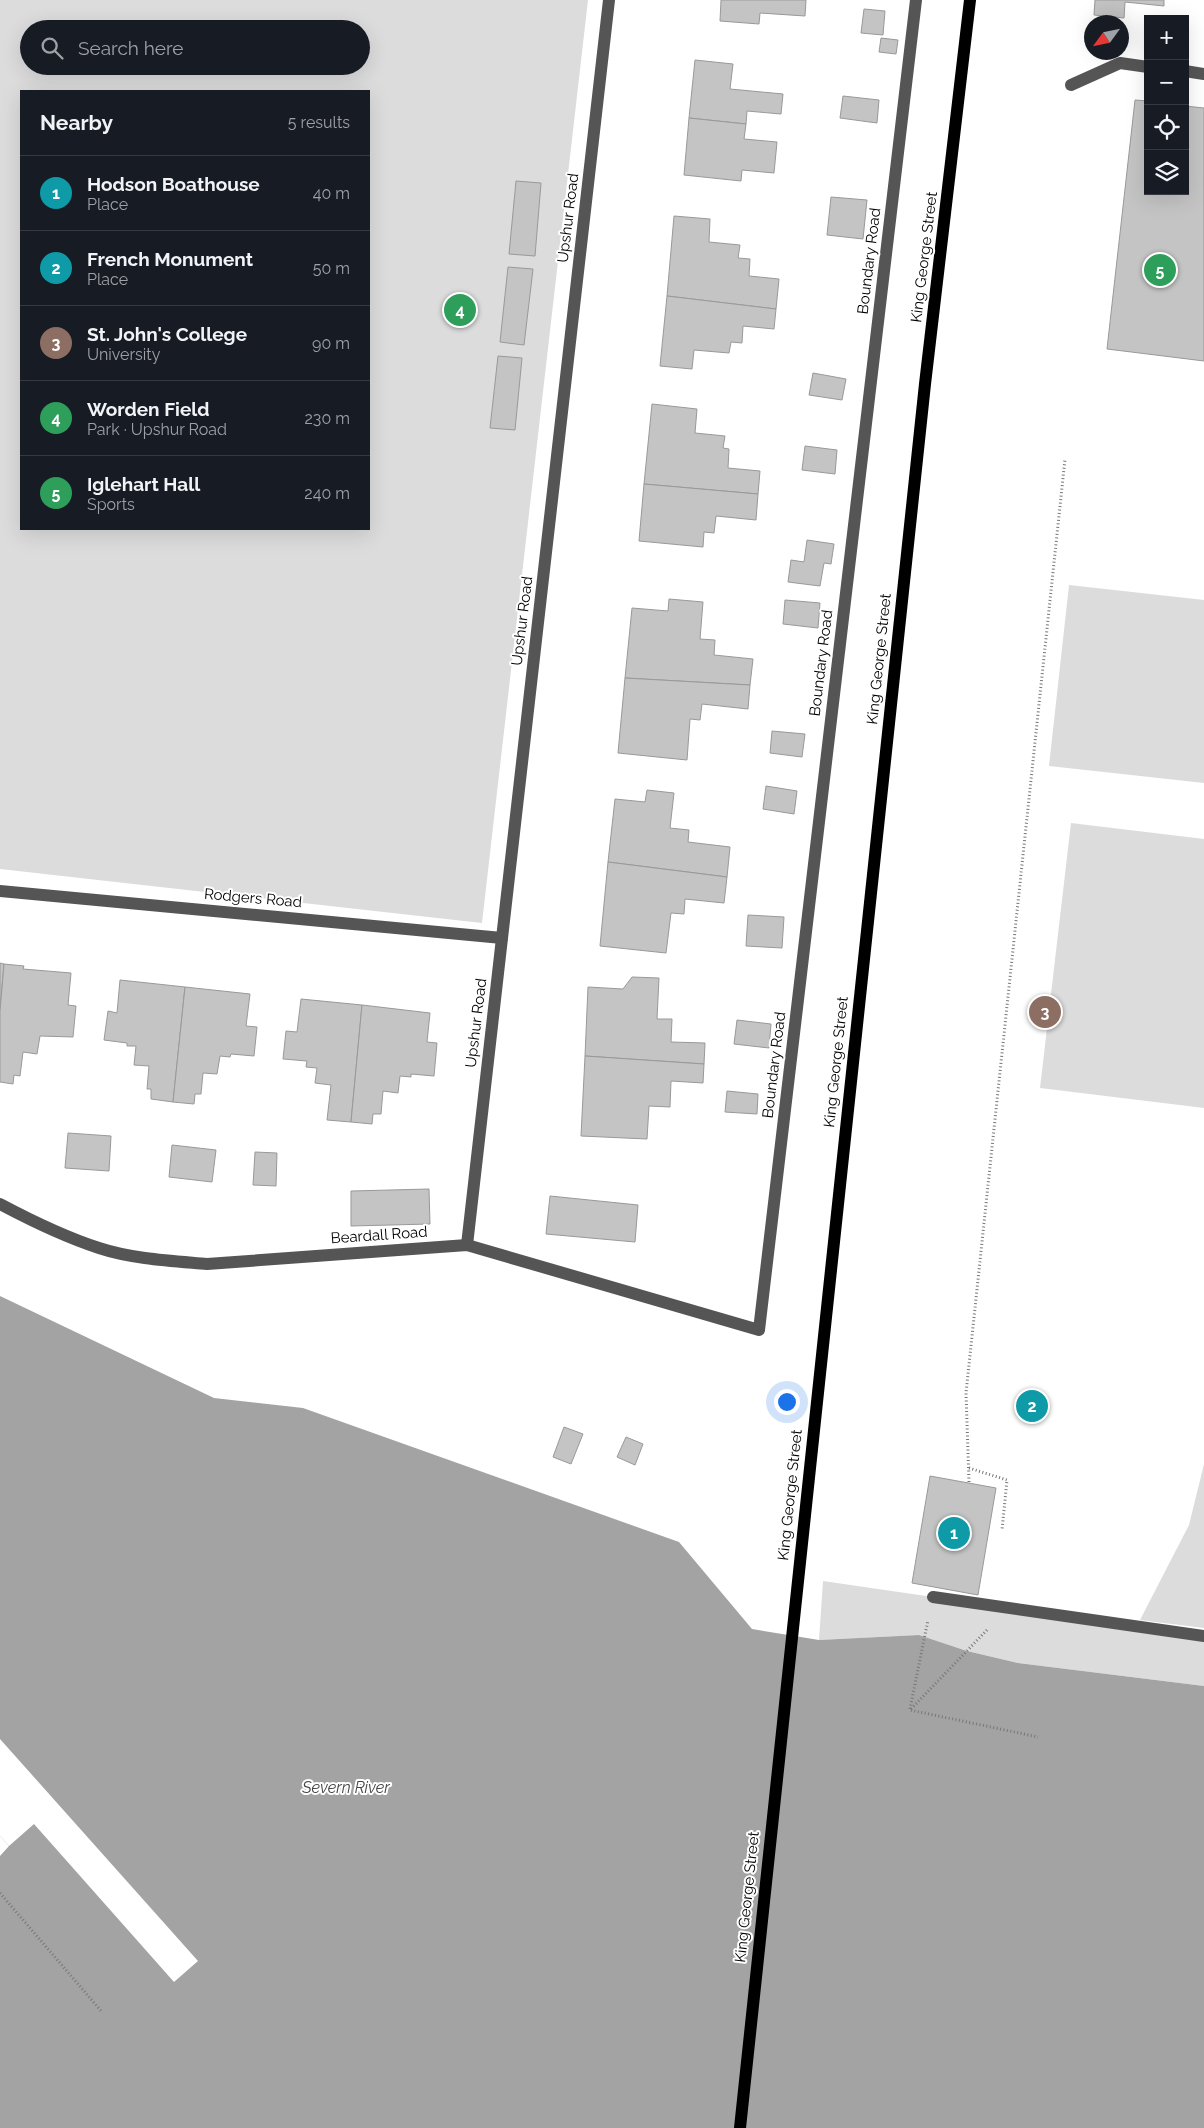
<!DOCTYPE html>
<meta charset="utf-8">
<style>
body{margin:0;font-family:Raleway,sans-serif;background:#242831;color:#f1f3f6}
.controls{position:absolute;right:15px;top:15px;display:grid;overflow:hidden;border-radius:0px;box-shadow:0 5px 20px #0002}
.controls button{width:45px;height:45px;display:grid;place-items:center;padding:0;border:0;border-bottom:1px solid #363941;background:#171b24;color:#f1f3f6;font:25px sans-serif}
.compass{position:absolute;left:1084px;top:15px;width:45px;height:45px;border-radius:50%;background:#171b24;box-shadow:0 5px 20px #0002;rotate:237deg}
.you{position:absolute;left:786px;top:1401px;width:18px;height:18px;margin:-12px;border:4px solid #fff;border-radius:50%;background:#1a73e8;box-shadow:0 0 0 8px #1a73e833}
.badge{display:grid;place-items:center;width:32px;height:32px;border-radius:50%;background:#b45309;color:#fff;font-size:16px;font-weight:700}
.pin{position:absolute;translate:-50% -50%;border:2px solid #fff;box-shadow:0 1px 5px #0006}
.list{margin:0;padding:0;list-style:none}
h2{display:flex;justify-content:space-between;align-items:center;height:65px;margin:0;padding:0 20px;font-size:21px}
h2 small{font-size:16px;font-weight:400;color:#9ea1a6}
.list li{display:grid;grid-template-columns:32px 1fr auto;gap:15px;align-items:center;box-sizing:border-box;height:75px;padding:0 20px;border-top:1px solid #363941}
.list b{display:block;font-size:19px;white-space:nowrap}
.list p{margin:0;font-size:16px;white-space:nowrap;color:#9ea1a6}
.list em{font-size:16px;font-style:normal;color:#9ea1a6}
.icon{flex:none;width:28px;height:28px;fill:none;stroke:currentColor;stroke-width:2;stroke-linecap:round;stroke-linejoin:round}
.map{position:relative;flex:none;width:1204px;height:2128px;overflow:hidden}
.search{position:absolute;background:#171b24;box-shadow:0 5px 20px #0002;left:20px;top:20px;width:350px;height:55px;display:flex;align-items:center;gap:12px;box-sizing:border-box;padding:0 18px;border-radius:28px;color:#9ea1a6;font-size:19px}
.panel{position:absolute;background:#171b24;box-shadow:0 5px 20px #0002;left:20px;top:90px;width:350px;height:440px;border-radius:0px}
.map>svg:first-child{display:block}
.green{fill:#dcdcdc;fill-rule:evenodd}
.water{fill:#a3a3a3}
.pier{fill:#fff}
.building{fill:#c4c4c4;stroke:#999}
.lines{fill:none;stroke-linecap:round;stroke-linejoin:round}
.path{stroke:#777;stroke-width:3;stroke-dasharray:1 2.5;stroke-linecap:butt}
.minor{stroke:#555;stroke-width:12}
.major{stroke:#000;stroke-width:12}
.labels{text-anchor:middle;stroke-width:4;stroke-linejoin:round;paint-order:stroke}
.street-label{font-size:15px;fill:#000;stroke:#fff}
.water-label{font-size:16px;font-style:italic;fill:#444;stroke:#fff}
</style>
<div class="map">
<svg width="1204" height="2128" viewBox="0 0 1204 2128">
<rect width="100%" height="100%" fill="#fff"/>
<g class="green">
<path d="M 0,0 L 588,0 L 482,923 L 0,869 ZM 29,29 L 361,29 L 361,66 L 29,66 ZM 21,91 L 369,91 L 369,529 L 21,529 Z"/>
<path d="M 1069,585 L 1204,600 L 1204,783 L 1049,766 Z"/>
<path d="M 1071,823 L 1204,839 L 1204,1108 L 1040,1088 Z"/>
<path d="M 1204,1464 L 1204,1628 L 1140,1620 L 1189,1525 Z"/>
<path d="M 823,1581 L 933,1597 L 1204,1640 L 1204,1686 L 1018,1663 L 967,1651 L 919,1635 L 819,1640 Z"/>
</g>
<path class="water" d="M 0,1296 L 214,1398 L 303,1408 L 679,1542 L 752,1629 L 819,1640 L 919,1635 L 967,1651 L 1018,1663 L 1204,1686 L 1204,2128 L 0,2128 L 0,1856 L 9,1846 L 0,1836 Z"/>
<path class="pier" d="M 0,1739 L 198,1961 L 174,1982 L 34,1824 L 9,1846 L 0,1836 Z"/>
<g class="building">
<path d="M 721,0 L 806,0 L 805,16 L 760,13 L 759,24 L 720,21 Z"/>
<path d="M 1095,0 L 1164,0 L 1164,6 L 1125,2 L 1124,18 L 1094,15 Z"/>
<path d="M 864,9 L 885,11 L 883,35 L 861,33 Z"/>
<path d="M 881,38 L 898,40 L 896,54 L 879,52 Z"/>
<path d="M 695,60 L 733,64 L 730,89 L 783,94 L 781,114 L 747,111 L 746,124 L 689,118 Z"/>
<path d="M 843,96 L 879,100 L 877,123 L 840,118 Z"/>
<path d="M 1135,100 L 1148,101 L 1148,191 L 1185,191 L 1185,106 L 1204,108 L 1204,361 L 1107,349 Z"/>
<path d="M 689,118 L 746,124 L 744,139 L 777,142 L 774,173 L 742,170 L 741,181 L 684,175 Z"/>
<path d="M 516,181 L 541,183 L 535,256 L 509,254 Z"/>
<path d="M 831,197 L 867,200 L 863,239 L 827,235 Z"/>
<path d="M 674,216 L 710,219 L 709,242 L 740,245 L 738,258 L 750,259 L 749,276 L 779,279 L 776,309 L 667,296 Z"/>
<path d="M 508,267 L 533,269 L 524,345 L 500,342 Z"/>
<path d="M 667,296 L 776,309 L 774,329 L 743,326 L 742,343 L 731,342 L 729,353 L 694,350 L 692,369 L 660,366 Z"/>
<path d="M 498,356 L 522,358 L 515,430 L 490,428 Z"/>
<path d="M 813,373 L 846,379 L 842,400 L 809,395 Z"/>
<path d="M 652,404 L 697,409 L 695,433 L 725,436 L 723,448 L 729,449 L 728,468 L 760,471 L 758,494 L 644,484 Z"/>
<path d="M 805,446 L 837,450 L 835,474 L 802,470 Z"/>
<path d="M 644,484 L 758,494 L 756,520 L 716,516 L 714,533 L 704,532 L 703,547 L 639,541 Z"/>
<path d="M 807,540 L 834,544 L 831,564 L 824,563 L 820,586 L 788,582 L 791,560 L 804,562 Z"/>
<path d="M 669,599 L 703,602 L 700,639 L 715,640 L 714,655 L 753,659 L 750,685 L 625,678 L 632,608 L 668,611 Z"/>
<path d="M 785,600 L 820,603 L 818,628 L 783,624 Z"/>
<path d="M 625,678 L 750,685 L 748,709 L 702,704 L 700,720 L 690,719 L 687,760 L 618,753 Z"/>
<path d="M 772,731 L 805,734 L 802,757 L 770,753 Z"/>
<path d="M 766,786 L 797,791 L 794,814 L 763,809 Z"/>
<path d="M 647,790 L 674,793 L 670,828 L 689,830 L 688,842 L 730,847 L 727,877 L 608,862 L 615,799 L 645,802 Z"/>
<path d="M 608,862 L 727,877 L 724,903 L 685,899 L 684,914 L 671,913 L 666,953 L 600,946 Z"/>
<path d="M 748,915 L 784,917 L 782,948 L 746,946 Z"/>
<path d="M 0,963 L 4,964 L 0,1011 Z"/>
<path d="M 4,964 L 24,966 L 23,969 L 71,973 L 68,1005 L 76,1006 L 73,1037 L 40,1036 L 37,1054 L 23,1052 L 20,1076 L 14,1075 L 13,1084 L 0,1082 L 0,1011 Z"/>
<path d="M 632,977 L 659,978 L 657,1019 L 672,1019 L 671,1042 L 705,1043 L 704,1064 L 585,1056 L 588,987 L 623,989 Z"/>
<path d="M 120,980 L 185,987 L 173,1102 L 151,1099 L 151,1089 L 147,1089 L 149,1066 L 134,1065 L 136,1046 L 127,1046 L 127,1043 L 104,1040 L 108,1011 L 117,1013 Z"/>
<path d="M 185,987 L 250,994 L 246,1026 L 257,1027 L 254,1056 L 231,1054 L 230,1057 L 220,1056 L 217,1074 L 203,1073 L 201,1094 L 195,1094 L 194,1104 L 173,1102 Z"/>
<path d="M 301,999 L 362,1005 L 351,1122 L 327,1120 L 331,1085 L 315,1083 L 317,1068 L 306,1067 L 307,1061 L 283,1059 L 286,1031 L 297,1032 Z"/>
<path d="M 362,1005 L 430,1013 L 427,1042 L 437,1043 L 434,1076 L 411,1074 L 411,1077 L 400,1076 L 398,1093 L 383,1091 L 381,1114 L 373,1114 L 372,1124 L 351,1122 Z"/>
<path d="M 737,1020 L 771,1024 L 769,1048 L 734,1044 Z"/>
<path d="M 585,1056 L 704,1064 L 703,1083 L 671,1081 L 670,1107 L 649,1106 L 647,1139 L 581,1136 Z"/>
<path d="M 727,1091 L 758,1094 L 757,1114 L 725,1112 Z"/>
<path d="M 68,1133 L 111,1136 L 109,1171 L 65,1168 Z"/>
<path d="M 172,1145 L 216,1150 L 212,1182 L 169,1177 Z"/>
<path d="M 255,1152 L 277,1153 L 276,1186 L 253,1185 Z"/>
<path d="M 429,1189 L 430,1224 L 351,1226 L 351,1191 Z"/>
<path d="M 550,1196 L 638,1205 L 635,1242 L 546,1234 Z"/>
<path d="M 564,1427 L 583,1434 L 571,1464 L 553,1457 Z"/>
<path d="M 626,1437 L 643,1444 L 635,1465 L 617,1457 Z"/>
<path d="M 930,1476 L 996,1488 L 978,1595 L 912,1583 Z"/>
</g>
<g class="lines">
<g class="path">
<path d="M 969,1468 L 1007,1480 L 1002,1530"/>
<path d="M 969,1482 L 966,1393 L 1065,459"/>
<path d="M 987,1630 L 910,1710 L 1038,1737"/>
<path d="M 910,1709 L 928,1620"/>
<path d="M 0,1893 L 102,2012"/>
</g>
<g class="minor">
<path d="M 1185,71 L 1204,74"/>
<path d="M 1071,85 L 1120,63 L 1148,67"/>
<path d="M 0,891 L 502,938"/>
<path d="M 0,1204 C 32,1221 65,1237 99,1248 C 132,1259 173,1261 207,1264 L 467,1245 L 759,1330 L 916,0"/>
<path d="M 467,1245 L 609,0"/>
<path d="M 933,1597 L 1204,1636"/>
</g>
<path class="major" d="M 740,2128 L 925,384 L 970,0"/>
</g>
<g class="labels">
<g class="street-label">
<text transform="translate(568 218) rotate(-83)" y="5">Upshur Road</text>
<text transform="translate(924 257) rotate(-83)" y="5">King George Street</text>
<text transform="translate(869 261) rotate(-83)" y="5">Boundary Road</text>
<text transform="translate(522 621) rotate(-83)" y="5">Upshur Road</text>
<text transform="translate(879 659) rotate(-84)" y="5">King George Street</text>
<text transform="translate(821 663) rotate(-83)" y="5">Boundary Road</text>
<text transform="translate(253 898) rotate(5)" y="5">Rodgers Road</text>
<text transform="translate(476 1023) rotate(-83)" y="5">Upshur Road</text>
<text transform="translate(836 1062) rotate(-84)" y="5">King George Street</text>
<text transform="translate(774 1065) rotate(-83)" y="5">Boundary Road</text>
<text transform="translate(379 1235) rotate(-4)" y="5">Beardall Road</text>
<text transform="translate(790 1495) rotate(-84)" y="5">King George Street</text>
<text transform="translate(747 1897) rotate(-84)" y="5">King George Street</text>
</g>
<g class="water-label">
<text x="346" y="1793">Severn River</text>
</g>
</g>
</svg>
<div class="controls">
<button>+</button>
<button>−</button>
<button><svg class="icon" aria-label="locate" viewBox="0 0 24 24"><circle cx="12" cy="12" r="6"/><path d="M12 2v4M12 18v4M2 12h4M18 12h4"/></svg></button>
<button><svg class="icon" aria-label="layers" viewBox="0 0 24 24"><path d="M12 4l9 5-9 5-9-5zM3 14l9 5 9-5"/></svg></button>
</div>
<svg class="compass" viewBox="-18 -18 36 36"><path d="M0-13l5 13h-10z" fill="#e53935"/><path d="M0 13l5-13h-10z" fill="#9ea1a6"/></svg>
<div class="you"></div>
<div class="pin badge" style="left:954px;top:1533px;background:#0f9aa8">1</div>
<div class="pin badge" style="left:1032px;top:1406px;background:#0f9aa8">2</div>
<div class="pin badge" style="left:1045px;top:1012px;background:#8d6e63">3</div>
<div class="pin badge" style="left:460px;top:310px;background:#2e9e5b">4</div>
<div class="pin badge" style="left:1160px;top:270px;background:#2e9e5b">5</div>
<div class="search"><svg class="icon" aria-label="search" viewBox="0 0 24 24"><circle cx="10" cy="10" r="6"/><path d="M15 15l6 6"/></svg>Search here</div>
<section class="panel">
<h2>Nearby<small>5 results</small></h2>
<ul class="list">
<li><span class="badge" style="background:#0f9aa8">1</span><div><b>Hodson Boathouse</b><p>Place</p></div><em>40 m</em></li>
<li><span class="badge" style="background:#0f9aa8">2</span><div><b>French Monument</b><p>Place</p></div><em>50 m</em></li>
<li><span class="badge" style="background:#8d6e63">3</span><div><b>St. John's College</b><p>University</p></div><em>90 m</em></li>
<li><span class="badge" style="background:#2e9e5b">4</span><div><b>Worden Field</b><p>Park · Upshur Road</p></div><em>230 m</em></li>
<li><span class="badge" style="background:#2e9e5b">5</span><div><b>Iglehart Hall</b><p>Sports</p></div><em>240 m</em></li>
</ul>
</section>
</div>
